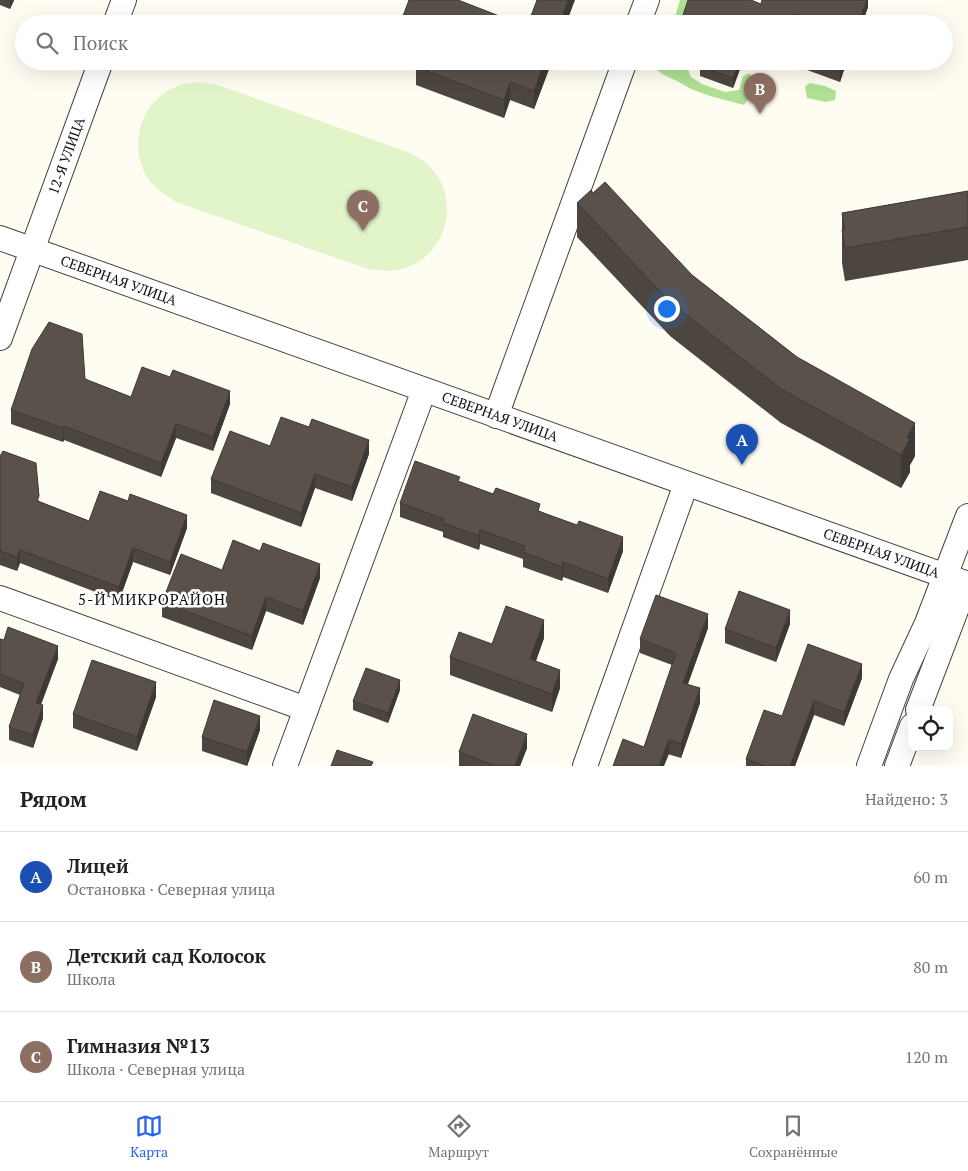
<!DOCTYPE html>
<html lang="ru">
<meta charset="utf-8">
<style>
body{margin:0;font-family:"PT Serif",serif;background:#f2f2f2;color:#202124}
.controls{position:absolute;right:15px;bottom:15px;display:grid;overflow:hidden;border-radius:10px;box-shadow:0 5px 20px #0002}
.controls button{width:45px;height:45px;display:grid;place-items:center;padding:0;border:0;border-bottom:1px solid #e0e0e0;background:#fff;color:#202124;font:25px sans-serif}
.you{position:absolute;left:666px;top:308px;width:18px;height:18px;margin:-12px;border:4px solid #fff;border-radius:50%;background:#1a73e8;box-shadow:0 0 0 8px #1a73e833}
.badge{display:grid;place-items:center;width:32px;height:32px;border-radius:50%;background:#2563eb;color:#fff;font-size:16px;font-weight:700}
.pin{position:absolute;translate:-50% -41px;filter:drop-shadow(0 1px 2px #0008)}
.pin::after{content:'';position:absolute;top:26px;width:18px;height:15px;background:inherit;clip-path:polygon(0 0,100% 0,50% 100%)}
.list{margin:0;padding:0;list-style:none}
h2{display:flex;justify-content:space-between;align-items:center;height:65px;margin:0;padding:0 20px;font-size:21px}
h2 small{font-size:16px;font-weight:400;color:#757577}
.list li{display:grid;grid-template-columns:32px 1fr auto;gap:15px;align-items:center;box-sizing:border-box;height:90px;padding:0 20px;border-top:1px solid #e0e0e0}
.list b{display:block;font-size:19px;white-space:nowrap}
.list p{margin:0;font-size:16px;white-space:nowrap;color:#757577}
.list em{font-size:16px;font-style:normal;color:#757577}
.icon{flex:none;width:28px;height:28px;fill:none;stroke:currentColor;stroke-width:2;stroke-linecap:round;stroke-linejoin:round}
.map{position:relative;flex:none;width:968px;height:766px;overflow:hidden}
.search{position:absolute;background:#fff;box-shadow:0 5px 20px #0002;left:15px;right:15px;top:15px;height:55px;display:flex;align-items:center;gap:12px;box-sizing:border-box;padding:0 18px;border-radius:28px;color:#757577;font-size:19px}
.sheet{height:335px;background:#fff}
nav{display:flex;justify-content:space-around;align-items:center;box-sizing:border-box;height:70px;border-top:1px solid #e0e0e0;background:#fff;font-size:14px;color:#757577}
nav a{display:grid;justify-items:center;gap:2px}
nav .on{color:#2563eb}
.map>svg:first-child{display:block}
.forest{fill:#b0e094}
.pitch{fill:#e2f4c9}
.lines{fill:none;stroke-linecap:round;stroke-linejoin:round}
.minor-casing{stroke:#424242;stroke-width:26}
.minor{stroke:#fff;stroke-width:24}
.wall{fill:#4d4640}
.shaded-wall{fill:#3e3934}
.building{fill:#59514a;stroke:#3e3934}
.labels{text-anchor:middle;stroke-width:5;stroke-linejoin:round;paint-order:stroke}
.street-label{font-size:14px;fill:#0f0f0f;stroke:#fff}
.neighbourhood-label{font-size:15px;letter-spacing:1px;fill:#0f0f0f;stroke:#fff}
</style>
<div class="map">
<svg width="968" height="766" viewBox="0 0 968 766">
<rect width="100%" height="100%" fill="#fffdf1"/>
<g class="forest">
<path d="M 680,0 L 688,0 L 680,24 L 673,24 Z"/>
<path d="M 656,61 L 685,61 L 691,77 L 702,84 L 725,92 L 739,90 L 743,76 L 749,73 L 753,78 L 750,95 L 744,105 L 710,96 L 691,89 L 677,81 L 662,74 L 654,68 Z"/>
<path d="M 810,83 L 825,86 L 836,91 L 835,100 L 826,102 L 807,98 L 805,86 Z"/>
</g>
<path class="pitch" d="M 199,82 L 218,85 L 408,152 C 413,155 420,158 424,161 C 462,192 451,252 406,268 C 394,272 381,271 368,269 L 176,202 C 165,195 154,188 147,177 C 127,143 142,98 180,85 C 186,83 193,83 199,82 Z"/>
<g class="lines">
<defs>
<g id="minor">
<path d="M 115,24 L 124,0"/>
<path d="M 638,24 L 647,0"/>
<path id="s1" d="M 0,238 L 968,584"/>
<path id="s2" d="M 0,338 L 101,61"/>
<path d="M 496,416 L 625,61"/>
<path d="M 0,598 L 306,709"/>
<path d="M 918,710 L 966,584"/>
<path d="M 285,766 L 424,390"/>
<path d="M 585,766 L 686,484"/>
<path d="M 869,766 L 901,679 L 927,623 L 968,516"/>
<path d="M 897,766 L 912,726"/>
</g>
</defs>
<use href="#minor" class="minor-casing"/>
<use href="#minor" class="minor"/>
</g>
<g class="wall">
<path d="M 0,0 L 14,0 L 10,9 L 0,5 Z"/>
<path d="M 793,0 L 868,0 L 868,7 L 862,24 L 683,24 L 683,15 L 761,4 Z"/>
<path d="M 407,61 L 552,61 L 534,109 L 510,100 L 504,118 L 416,85 L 416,67 L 417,65 Z"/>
<path d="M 743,61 L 733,88 L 700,76 L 700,66 Z"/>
<path d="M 807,61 L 847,61 L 840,82 L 807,70 Z"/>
<path d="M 968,191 L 968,260 L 845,281 L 842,263 L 842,213 Z"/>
<path d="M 593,193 L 692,275 L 797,357 L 915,456 L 910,465 L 910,472 L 901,488 L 781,423 L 670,336 L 577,237 L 577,203 Z"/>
<path d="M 85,379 L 131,397 L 230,404 L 213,451 L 176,438 L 161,477 L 64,440 L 63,442 L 11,424 L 11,410 Z"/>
<path d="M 270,446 L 369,454 L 352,501 L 315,488 L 301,527 L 211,493 L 211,479 Z"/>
<path d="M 0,456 L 39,501 L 89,521 L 187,528 L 170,575 L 133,562 L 119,601 L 20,563 L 17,571 L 0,565 Z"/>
<path d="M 460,482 L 540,511 L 623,551 L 608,593 L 563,577 L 562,581 L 523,567 L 523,559 L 480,544 L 479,550 L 443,537 L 443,532 L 400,517 L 400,503 Z"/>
<path d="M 222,570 L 320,578 L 303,625 L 266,611 L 252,650 L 162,617 L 162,602 Z"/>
<path d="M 790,624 L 776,662 L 725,643 L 725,629 Z"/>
<path d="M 708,628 L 688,684 L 700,703 L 681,758 L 644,747 L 672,665 L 640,653 L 640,639 Z"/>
<path d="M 544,638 L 536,661 L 560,688 L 552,712 L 450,675 L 450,657 L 492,644 Z"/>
<path d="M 0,639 L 58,659 L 41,705 L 43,718 L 33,748 L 9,740 L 9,727 L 20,695 L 0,687 Z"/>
<path d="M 862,678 L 844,726 L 814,715 L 795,766 L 746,766 L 746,759 L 782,716 Z"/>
<path d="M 400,690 L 388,723 L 353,710 L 353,701 Z"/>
<path d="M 156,697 L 137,751 L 73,728 L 73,714 Z"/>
<path d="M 260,730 L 247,766 L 202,751 L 202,737 Z"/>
<path d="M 527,748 L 520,766 L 459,766 L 459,752 Z"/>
</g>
<g class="shaded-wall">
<path d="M 10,0 L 14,0 L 10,9 Z"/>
<path d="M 568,0 L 575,0 L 566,24 L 559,24 Z"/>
<path d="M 867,0 L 868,0 L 868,7 L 862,24 L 858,24 Z"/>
<path d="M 794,14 L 794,24 L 790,24 Z"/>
<path d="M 545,61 L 552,61 L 534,109 L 534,91 Z"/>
<path d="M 740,61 L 743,61 L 733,88 L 733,78 Z"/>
<path d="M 844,61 L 847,61 L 840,82 L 840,72 Z"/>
<path d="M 510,82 L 510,100 L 504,118 L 504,100 Z"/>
<path d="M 230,391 L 230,404 L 213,451 L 213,437 Z"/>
<path d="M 915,423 L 915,456 L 910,465 L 910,472 L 901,488 L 901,455 L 907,437 Z"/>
<path d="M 176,424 L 176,438 L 161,477 L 161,463 Z"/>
<path d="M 64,426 L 64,440 L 63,442 L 63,428 Z"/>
<path d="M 369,440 L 369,454 L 352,501 L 352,487 Z"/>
<path d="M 315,474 L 315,488 L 301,527 L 301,513 Z"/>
<path d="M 187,515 L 187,528 L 170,575 L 170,562 Z"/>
<path d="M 480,530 L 480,544 L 479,550 L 479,536 Z"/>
<path d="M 623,537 L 623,551 L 608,593 L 608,579 Z"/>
<path d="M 133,548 L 133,562 L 119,601 L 119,587 Z"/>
<path d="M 20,550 L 20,563 L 17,571 L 17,557 Z"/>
<path d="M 563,562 L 563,577 L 562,581 L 562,567 Z"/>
<path d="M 320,564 L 320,578 L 303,625 L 303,611 Z"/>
<path d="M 266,597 L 266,611 L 252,650 L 252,636 Z"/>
<path d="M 790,610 L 790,624 L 776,662 L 776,648 Z"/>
<path d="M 708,614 L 708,628 L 683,697 L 683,683 Z"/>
<path d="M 544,620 L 544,638 L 530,677 L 530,659 Z"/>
<path d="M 58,646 L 58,659 L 36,716 L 36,703 Z"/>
<path d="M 862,664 L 862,678 L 844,726 L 844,712 Z"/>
<path d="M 560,670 L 560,688 L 552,712 L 552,694 Z"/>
<path d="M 400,680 L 400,690 L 388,723 L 388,713 Z"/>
<path d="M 156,682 L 156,697 L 137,751 L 137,737 Z"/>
<path d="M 700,688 L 700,703 L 681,758 L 681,744 Z"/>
<path d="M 814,701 L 814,715 L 795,766 L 790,766 Z"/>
<path d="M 43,705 L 43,718 L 33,748 L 33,735 Z"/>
<path d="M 260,716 L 260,730 L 247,766 L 247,752 Z"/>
<path d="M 527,734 L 527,748 L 520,766 L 515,766 Z"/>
<path d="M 669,740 L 669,754 L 664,766 L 659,766 Z"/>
</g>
<g class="building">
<path d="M 409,0 L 458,0 L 520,24 L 400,24 Z"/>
<path d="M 537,0 L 568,0 L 559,24 L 528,24 Z"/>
<path d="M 688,0 L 751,0 L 761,4 L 762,0 L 867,0 L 858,24 L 820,24 L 794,14 L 790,24 L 706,24 L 683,15 Z"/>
<path d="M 418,61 L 545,61 L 534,91 L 510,82 L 504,100 L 416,67 Z"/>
<path d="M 702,61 L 740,61 L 733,78 L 700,66 Z"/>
<path d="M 810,61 L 844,61 L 840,72 Z"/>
<path d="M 605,182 L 692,275 L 797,357 L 915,423 L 907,437 L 910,439 L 901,455 L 781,389 L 670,302 L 577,203 L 591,190 L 593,193 Z"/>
<path d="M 968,191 L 968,227 L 845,248 L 842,230 L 845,229 L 842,213 Z"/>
<path d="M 49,322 L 82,334 L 85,379 L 131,397 L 142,367 L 170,377 L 173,370 L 230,391 L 213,437 L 176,424 L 161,463 L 64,426 L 63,428 L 11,410 L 32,349 Z"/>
<path d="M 281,417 L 309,427 L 312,419 L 369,440 L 352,487 L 315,474 L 301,513 L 211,479 L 230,431 L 270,446 Z"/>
<path d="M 3,451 L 36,463 L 39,496 L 37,501 L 89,521 L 100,491 L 128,501 L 130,494 L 187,515 L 170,562 L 133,548 L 119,587 L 20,550 L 17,557 L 0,551 L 0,456 Z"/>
<path d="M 415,461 L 460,477 L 458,481 L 493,494 L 496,488 L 540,504 L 538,511 L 577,525 L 579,521 L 623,537 L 608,579 L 563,562 L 562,567 L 523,552 L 525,546 L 480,530 L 479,536 L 443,523 L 444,519 L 400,503 Z"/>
<path d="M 233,540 L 260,551 L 263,543 L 320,564 L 303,611 L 266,597 L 252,636 L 162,602 L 181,554 L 222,570 Z"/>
<path d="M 739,591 L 790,610 L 776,648 L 725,629 Z"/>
<path d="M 656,595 L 708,614 L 683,683 L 700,688 L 681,744 L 669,740 L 659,766 L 613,766 L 623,739 L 644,747 L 676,653 L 640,639 Z"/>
<path d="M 506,606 L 544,620 L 530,659 L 560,670 L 552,694 L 450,657 L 459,632 L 492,644 Z"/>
<path d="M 8,627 L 58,646 L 36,703 L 43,705 L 33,735 L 9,727 L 24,684 L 0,674 L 0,639 L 4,640 Z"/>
<path d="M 808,644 L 862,664 L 844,712 L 814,701 L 790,766 L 765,766 L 746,759 L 764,710 L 782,716 Z"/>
<path d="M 92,660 L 156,682 L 137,737 L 73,714 Z"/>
<path d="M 366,668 L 400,680 L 388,713 L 353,701 Z"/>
<path d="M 214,700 L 260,716 L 247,752 L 202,737 Z"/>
<path d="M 473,714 L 527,734 L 515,766 L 496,766 L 459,752 Z"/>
<path d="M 337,750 L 373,762 L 371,766 L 331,766 Z"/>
</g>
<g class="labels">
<g class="street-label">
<text dy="5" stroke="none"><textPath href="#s2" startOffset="194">12-Я УЛИЦА</textPath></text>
<text dy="5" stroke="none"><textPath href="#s1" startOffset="126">СЕВЕРНАЯ УЛИЦА</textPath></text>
<text dy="5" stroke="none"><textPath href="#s1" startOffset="531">СЕВЕРНАЯ УЛИЦА</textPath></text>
<text dy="5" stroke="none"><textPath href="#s1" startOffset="936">СЕВЕРНАЯ УЛИЦА</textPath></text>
</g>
<g class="neighbourhood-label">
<text x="152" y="605">5-Й МИКРОРАЙОН</text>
</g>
</g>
</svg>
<div class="controls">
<button><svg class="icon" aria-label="locate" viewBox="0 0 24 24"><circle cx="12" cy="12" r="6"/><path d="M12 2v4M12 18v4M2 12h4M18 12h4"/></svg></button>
</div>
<div class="you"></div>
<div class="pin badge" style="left:742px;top:465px;background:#1a4fb4">A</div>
<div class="pin badge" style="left:760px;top:114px;background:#8d6e63">B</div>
<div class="pin badge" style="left:363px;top:231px;background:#8d6e63">C</div>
<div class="search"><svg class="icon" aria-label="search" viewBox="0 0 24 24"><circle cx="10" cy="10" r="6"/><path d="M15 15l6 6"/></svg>Поиск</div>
</div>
<section class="sheet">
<h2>Рядом<small>Найдено: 3</small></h2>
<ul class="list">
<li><span class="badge" style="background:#1a4fb4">A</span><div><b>Лицей</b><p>Остановка · Северная улица</p></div><em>60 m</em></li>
<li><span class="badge" style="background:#8d6e63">B</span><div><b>Детский сад Колосок</b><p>Школа</p></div><em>80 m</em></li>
<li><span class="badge" style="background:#8d6e63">C</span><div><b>Гимназия №13</b><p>Школа · Северная улица</p></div><em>120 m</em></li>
</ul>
</section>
<nav>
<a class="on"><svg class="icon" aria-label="map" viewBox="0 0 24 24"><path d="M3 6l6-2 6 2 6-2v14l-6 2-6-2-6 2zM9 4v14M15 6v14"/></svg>Карта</a>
<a><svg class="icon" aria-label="directions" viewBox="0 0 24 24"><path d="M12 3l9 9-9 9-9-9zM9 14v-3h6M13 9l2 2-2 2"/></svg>Маршрут</a>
<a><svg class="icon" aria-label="saved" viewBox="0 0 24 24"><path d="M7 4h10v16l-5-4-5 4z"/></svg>Сохранённые</a>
</nav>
